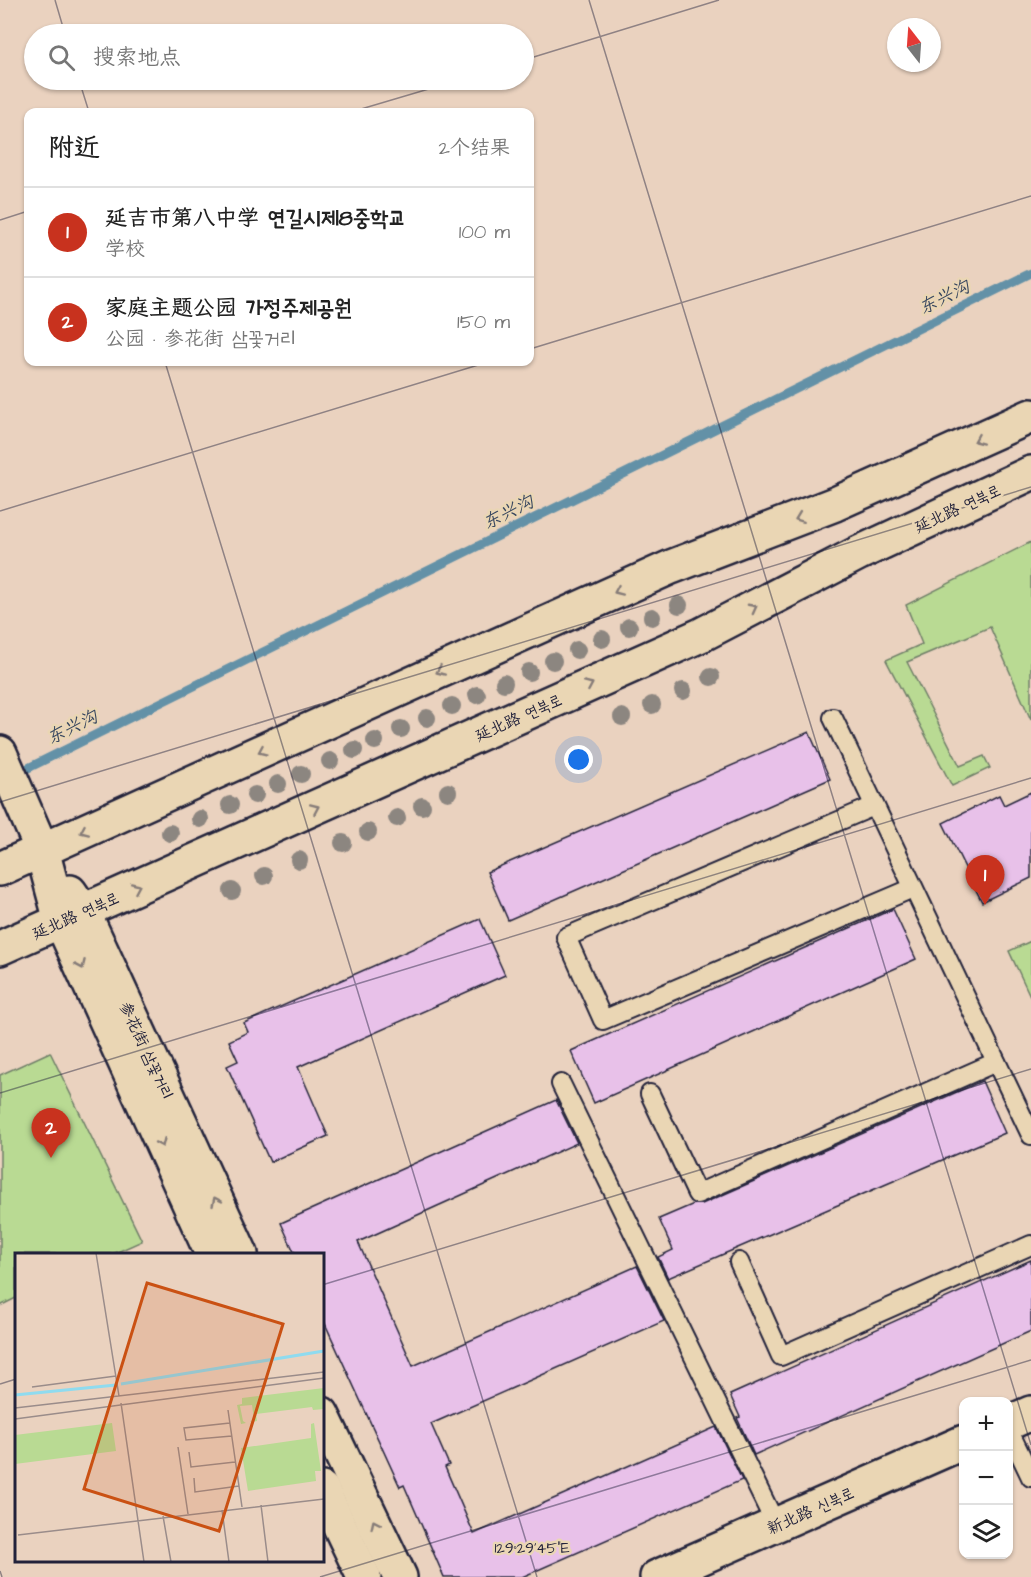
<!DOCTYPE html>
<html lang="zh">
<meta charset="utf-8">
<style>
body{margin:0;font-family:"Architects Daughter","LXGW WenKai TC","Poor Story",sans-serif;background:#f2f2f2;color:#222}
.controls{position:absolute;right:18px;bottom:18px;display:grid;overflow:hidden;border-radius:12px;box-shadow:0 2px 4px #0004}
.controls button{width:54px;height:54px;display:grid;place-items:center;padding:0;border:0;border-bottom:2px solid #e0e0e0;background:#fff;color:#222;font:30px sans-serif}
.compass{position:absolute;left:887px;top:18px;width:54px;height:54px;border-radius:50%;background:#fff;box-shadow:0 2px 4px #0004;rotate:343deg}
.you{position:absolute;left:579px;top:760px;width:21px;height:21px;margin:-15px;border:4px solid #fff;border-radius:50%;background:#1a73e8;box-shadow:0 0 0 9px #1a73e833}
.badge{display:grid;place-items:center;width:39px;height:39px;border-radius:50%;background:#c8321e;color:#fff;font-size:20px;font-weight:700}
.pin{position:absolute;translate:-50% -50px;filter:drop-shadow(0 2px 3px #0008)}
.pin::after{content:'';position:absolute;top:32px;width:21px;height:18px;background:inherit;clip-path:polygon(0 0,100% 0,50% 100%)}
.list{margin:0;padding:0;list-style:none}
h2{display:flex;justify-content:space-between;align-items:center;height:78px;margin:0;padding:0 24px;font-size:26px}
h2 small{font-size:20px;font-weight:400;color:#767676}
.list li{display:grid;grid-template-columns:39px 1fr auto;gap:18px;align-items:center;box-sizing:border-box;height:90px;padding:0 24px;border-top:2px solid #e0e0e0}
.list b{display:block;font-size:22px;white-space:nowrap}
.list p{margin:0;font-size:20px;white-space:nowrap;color:#767676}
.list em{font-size:20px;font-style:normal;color:#767676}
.icon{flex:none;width:33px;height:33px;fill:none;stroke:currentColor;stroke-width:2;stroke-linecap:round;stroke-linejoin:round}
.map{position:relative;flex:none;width:1031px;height:1577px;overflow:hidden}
.search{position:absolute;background:#fff;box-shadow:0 2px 4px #0004;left:24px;top:24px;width:510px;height:66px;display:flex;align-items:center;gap:15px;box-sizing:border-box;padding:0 21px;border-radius:33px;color:#767676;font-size:22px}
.panel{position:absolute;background:#fff;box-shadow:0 2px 4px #0004;left:24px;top:108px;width:510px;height:258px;border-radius:12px}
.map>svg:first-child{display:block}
.green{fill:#b9da93;stroke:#6e7e67;stroke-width:1.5}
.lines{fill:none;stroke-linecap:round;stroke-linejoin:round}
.stream{stroke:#6391a7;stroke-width:9}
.building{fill:#e8c1e9;stroke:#22223b;stroke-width:1.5}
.lane-casing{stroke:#22223b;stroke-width:22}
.secondary-casing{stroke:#22223b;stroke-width:38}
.lane{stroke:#ead6b4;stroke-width:18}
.secondary{stroke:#ead6b4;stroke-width:33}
.tree{fill:#8c8680}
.oneway{stroke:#867c78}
.ticks{fill:none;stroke:#22223b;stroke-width:1.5;stroke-opacity:0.45}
.labels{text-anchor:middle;stroke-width:5;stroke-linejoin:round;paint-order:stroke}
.street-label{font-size:16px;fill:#22223b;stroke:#ead6b4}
.water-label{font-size:18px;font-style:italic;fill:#38475f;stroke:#ead6b4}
.inset-river{fill:none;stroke:#8fdbef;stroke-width:3}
.inset-road{fill:none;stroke:#9a8c8a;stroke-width:1.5}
.view{fill:#ca5113;fill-opacity:0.15;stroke:#ca5113;stroke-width:3}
.inset-edge{fill:none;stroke:#22223b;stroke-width:3}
.ticks-label{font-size:15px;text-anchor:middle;fill:#22223b;stroke:#ead6b4;stroke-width:5;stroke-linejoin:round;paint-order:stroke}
</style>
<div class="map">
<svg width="1031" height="1577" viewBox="0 0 1031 1577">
<rect width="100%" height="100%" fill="#ead2bf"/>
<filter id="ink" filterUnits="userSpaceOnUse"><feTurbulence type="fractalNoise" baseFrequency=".0167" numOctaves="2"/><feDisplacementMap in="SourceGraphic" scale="12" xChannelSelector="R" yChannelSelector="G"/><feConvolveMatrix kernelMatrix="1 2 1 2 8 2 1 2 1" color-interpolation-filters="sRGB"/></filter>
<g filter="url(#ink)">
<g class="green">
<path d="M 1031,542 L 1031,720 L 990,627 L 907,662 L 960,766 L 984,756 L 990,768 L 952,786 L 886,660 L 922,644 L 906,605 Z"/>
<path d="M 1031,941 L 1031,998 L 1009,951 Z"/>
<path d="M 50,1052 L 142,1241 L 113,1254 L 16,1254 L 16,1298 L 0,1306 L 0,1075 Z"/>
</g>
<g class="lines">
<path class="stream" d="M 16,774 L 1031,273"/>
</g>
<g class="building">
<path d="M 809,732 L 830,779 L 508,920 L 487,872 Z"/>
<path d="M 1031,792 L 1031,878 L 982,902 L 943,823 L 999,795 L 1004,805 Z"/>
<path d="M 893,909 L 916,959 L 594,1103 L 571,1051 Z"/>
<path d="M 480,919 L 505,975 L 298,1067 L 328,1136 L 270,1162 L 227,1066 L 238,1061 L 229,1041 L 248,1032 L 244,1023 Z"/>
<path d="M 982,1081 L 1005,1133 L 668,1278 L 658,1257 L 673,1250 L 659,1219 L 694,1204 L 702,1204 Z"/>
<path d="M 556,1100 L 577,1143 L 358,1242 L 413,1366 L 637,1266 L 664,1321 L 431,1424 L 449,1465 L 445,1467 L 474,1534 L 716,1427 L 742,1480 L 522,1577 L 444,1577 L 404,1485 L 400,1487 L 322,1317 L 322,1254 L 295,1254 L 281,1223 Z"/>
<path d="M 1031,1260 L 1031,1331 L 754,1455 L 737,1418 L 740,1417 L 730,1395 Z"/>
</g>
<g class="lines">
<defs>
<g id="lane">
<path d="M 833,718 L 1031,1135"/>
<path d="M 874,806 L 566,937 L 603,1020 L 913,888"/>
<path d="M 561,1084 L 776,1525"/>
<path d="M 650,1094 L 697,1194 L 996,1062"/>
<path d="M 739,1262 L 781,1356 L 1031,1245"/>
<path d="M 1008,1429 L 1031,1477"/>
</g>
<g id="secondary">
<path d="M 0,753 L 42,850 L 61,921 L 212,1254"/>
<path d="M 0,869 L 671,567 L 835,504 L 1031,416"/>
<path d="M 70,892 L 83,911 L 241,1254"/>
<path d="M 0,948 L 701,635 L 859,553 L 1031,473"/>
<path d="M 322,1414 L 400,1577"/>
<path d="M 1008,1423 L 1031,1413"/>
<path d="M 322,1489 L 364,1577"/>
<path d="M 657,1577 L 964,1442"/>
</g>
</defs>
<use href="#lane" class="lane-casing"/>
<use href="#secondary" class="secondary-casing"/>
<use href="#lane" class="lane"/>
<use href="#secondary" class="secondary"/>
</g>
<g class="tree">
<circle cx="679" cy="605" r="9"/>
<circle cx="652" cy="617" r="9"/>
<circle cx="629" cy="627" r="9"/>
<circle cx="602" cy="639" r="9"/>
<circle cx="577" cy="650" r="9"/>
<circle cx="553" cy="661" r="9"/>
<circle cx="529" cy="672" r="9"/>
<circle cx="711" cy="677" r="9"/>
<circle cx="504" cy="683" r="9"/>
<circle cx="683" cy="691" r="9"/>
<circle cx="477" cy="695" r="9"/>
<circle cx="652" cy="705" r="9"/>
<circle cx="452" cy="706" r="9"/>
<circle cx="622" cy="717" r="9"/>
<circle cx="427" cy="718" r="9"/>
<circle cx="401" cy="729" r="9"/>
<circle cx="375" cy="741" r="9"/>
<circle cx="354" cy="750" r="9"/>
<circle cx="330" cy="761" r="9"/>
<circle cx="301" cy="774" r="9"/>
<circle cx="278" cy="784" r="9"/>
<circle cx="448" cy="792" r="9"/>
<circle cx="255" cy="795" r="9"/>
<circle cx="230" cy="805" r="9"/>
<circle cx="422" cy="806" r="9"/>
<circle cx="397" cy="818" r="9"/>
<circle cx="200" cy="819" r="9"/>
<circle cx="368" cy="832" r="9"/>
<circle cx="170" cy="833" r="9"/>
<circle cx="343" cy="843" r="9"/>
<circle cx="299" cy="860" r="9"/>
<circle cx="264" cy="876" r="9"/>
<circle cx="232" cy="891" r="9"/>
</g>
<defs><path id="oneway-chevron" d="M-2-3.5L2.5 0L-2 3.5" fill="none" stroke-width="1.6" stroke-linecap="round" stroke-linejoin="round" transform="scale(1.5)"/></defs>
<g class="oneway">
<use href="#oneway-chevron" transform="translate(978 440) rotate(156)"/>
<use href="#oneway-chevron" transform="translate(799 518) rotate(159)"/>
<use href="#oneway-chevron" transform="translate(618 591) rotate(156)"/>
<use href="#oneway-chevron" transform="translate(753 608) rotate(-28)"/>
<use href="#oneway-chevron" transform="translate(440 671) rotate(156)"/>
<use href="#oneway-chevron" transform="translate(589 685) rotate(-24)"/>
<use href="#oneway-chevron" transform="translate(262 751) rotate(156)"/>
<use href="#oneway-chevron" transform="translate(315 808) rotate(-24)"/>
<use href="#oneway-chevron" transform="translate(84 831) rotate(156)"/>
<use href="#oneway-chevron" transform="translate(136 887) rotate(-24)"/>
<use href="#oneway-chevron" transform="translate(81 965) rotate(66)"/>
<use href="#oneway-chevron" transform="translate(161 1143) rotate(66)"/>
<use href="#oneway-chevron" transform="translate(216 1201) rotate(-115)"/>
<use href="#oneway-chevron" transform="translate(375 1524) rotate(-115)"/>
</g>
</g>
<path class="ticks" d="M 55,0 L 65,34M 589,0 L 1031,1445M 524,60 L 719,0M 79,80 L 89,112M 351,112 L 459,80M 0,220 L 28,211M 530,349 L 1031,196M 165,362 L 537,1577M 0,511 L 488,362M 0,802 L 1031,487M 0,1093 L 1031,778M 322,1285 L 1031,1069M 0,1384 L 16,1379M 0,1571 L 2,1577M 320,1577 L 1031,1360"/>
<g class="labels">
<g class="street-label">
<text transform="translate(957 508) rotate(-25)" y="6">延北路 연북로</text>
<text transform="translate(518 717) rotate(-24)" y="6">延北路 연북로</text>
<text transform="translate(75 915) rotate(-24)" y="6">延北路 연북로</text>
<text transform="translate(147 1050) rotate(65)" y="6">参花街 삼꽃거리</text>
<text transform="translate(810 1510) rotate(-24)" y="6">新北路 신북로</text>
</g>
<g class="water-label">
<text transform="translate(944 297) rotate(-26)" y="6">东兴沟</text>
<text transform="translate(508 512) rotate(-26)" y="6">东兴沟</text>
<text transform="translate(72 727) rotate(-26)" y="6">东兴沟</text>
</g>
</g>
<g transform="translate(15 1253)">
<rect width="309" height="309" fill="#ead2bf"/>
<path d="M 309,135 L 309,156 L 298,157 L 297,154 L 241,161 L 242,168 L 235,169 L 239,166 L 237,152 L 225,153 L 228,168 L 231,170 L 226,171 L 222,152 L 227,151 L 227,145 ZM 97,170 L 101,198 L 0,211 L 0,182 ZM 299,170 L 306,218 L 300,218 L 301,228 L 233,238 L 226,195 L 296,185 L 296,171 Z" fill="#b9da93"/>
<path class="inset-river" d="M 106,131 L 309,98M 0,142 L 101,132"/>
<path class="inset-road" d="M 81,0 L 104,143M 17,134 L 101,123M 106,150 L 129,309M 0,155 L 309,119M 213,157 L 227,254M 0,166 L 309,125M 215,170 L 169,175 L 171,187 L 217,183M 163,194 L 173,261M 174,199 L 176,214 L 220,209M 179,225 L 180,239 L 224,233M 246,252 L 253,309M 207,257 L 214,309M 148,263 L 156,309M 3,282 L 309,246"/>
<path class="view" d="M 132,30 L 268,71 L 204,278 L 69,236 Z"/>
<rect width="309" height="309" class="inset-edge"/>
</g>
<g class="ticks-label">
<text x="532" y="1553">129°29'45"E</text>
</g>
</svg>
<div class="controls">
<button>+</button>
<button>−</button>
<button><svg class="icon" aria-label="layers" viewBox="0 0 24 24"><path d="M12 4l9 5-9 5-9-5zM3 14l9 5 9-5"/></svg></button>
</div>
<svg class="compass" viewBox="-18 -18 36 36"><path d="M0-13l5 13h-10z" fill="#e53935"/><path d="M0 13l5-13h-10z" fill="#767676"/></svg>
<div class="you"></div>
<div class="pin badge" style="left:985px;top:905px">1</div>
<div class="pin badge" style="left:51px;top:1158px">2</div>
<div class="search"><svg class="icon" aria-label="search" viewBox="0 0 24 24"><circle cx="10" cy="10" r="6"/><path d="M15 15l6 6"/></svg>搜索地点</div>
<section class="panel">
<h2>附近<small>2个结果</small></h2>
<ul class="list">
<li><span class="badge">1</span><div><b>延吉市第八中学 연길시제8중학교</b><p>学校</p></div><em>100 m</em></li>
<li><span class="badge">2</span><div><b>家庭主题公园 가정주제공원</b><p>公园 · 参花街 삼꽃거리</p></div><em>150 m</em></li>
</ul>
</section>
</div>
